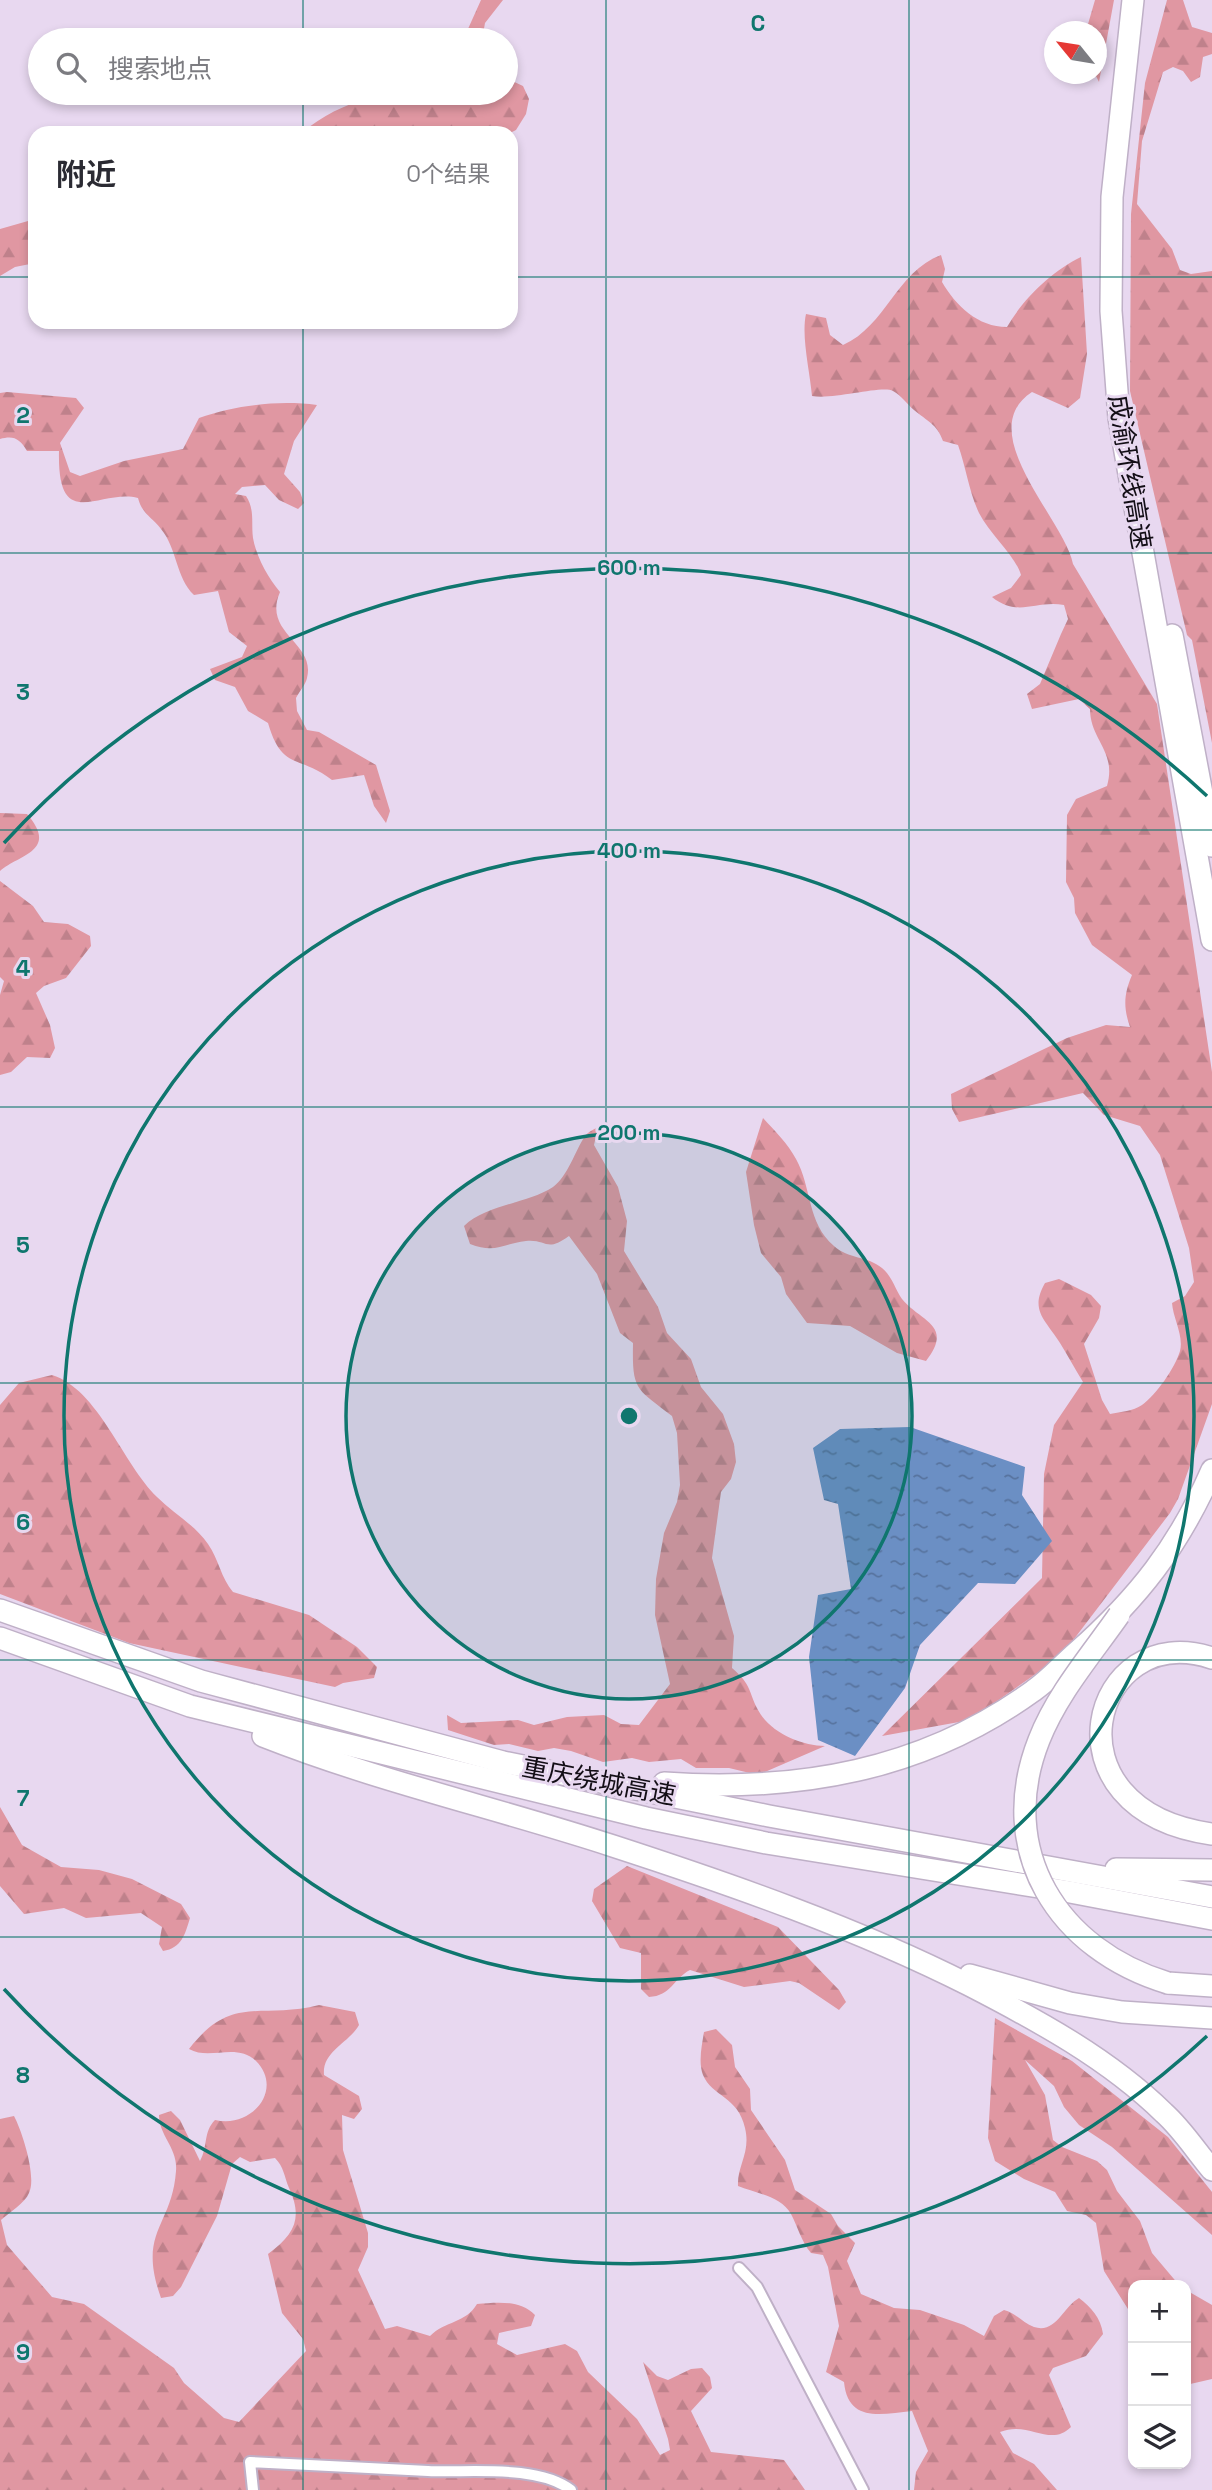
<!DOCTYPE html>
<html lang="zh">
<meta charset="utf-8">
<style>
body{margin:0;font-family:"Space Grotesk","Noto Sans SC",sans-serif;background:#f2f2f3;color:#2b2b33}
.controls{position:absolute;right:21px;bottom:21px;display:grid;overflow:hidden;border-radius:14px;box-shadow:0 4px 10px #0003}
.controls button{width:63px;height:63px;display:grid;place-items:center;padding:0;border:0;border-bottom:2px solid #e1e1e2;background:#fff;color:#2b2b33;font:35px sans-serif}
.compass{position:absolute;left:1044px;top:21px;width:63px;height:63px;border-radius:50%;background:#fff;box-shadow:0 4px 10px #0003;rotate:300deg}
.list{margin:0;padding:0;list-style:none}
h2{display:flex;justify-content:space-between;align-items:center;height:91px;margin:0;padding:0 28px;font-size:30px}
h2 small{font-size:23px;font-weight:400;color:#7c7c81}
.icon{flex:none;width:38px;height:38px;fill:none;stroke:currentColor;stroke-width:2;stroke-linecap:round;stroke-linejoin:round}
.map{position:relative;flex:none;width:1212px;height:2490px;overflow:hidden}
.search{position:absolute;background:#fff;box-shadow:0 4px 10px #0003;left:28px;top:28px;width:490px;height:77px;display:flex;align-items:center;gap:18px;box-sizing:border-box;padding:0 24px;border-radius:38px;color:#7c7c81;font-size:26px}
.panel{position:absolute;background:#fff;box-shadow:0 4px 10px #0003;left:28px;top:126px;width:490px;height:203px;border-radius:21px}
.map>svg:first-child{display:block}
.forest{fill:url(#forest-firs)}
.water{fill:url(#water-ripples)}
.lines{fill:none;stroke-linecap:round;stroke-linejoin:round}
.street-casing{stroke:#bfb0c7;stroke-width:14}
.highway-casing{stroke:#bfb0c7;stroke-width:24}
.street{stroke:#fff;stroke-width:10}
.highway{stroke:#fff;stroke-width:21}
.highway-bridge-casing{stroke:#bfb0c7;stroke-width:24;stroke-linecap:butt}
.highway-bridge{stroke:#fff;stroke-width:21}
.grid{fill:none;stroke:#0f766e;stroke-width:2;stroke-opacity:0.55}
.ring{fill:none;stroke:#0f766e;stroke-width:3.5}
.labels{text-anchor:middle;stroke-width:6;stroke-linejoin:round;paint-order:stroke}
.street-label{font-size:26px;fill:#130e16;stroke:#e8d8f0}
.grid-label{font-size:23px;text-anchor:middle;font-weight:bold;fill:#0f766e;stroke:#e8d8f0;stroke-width:6;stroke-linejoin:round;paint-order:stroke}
.centre{fill:#0f766e;stroke:#e8d8f0;stroke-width:3.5}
.ring-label{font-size:21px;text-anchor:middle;font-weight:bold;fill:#0f766e;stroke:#e8d8f0;stroke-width:6;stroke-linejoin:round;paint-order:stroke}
</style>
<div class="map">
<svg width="1212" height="2490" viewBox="0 0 1212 2490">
<defs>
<pattern id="forest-firs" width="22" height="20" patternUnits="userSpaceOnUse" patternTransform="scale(1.75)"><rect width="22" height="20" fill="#e097a2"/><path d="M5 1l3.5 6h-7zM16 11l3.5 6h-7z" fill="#bf818b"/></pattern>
<pattern id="water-ripples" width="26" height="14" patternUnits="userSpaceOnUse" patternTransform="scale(1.75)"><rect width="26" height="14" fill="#6b8fc4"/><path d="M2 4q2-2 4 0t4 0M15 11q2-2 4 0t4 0" fill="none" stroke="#57739e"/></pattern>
</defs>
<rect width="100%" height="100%" fill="#e8d8f0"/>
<g class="forest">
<path d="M 481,0 L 503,0 L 485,23 L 482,40 L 463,40 Z"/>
<path d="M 1095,0 L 1114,0 L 1099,82 L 1095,74 L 1096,32 L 1086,31 Z"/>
<path d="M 1167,0 L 1183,0 L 1192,27 L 1212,33 L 1212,54 L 1203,57 L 1200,77 L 1191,82 L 1183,71 L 1173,67 L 1163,72 L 1142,141 L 1137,204 L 1172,249 L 1180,270 L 1191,274 L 1212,271 L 1212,743 L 1192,640 L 1187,635 L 1130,391 L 1131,214 L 1145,83 Z"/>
<path d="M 506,78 L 523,86 L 529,99 L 526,114 L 516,130 L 510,133 L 476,133 L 458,127 L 428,133 L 302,133 C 363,81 431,93 506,93 Z"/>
<path d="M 35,219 L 35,263 L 15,267 L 0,276 L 0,229 Z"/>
<path d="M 941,255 L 945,269 L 942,282 C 956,306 978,327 1007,327 C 1023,299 1052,271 1081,257 L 1087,354 L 1080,398 L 1068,408 L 1032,392 C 971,432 1065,520 1073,564 L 1157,704 L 1212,1072 L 1212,1404 L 1178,1499 L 1170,1513 L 1071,1643 L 1040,1671 L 970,1720 L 882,1736 L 1042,1578 L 1044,1474 L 1054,1425 L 1083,1382 C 1075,1369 1068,1356 1060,1343 C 1046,1320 1029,1311 1045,1283 L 1059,1279 L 1091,1295 L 1101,1306 L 1099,1318 L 1084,1344 L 1102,1400 L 1110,1414 C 1121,1412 1133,1411 1142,1405 C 1156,1395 1175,1368 1180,1351 C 1184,1336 1173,1318 1172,1303 L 1185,1296 L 1194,1282 L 1189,1248 L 1160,1155 L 1140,1126 L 1104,1115 L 1083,1093 L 959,1122 L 952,1109 L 951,1094 L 1067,1038 L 1106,1025 L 1130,1027 C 1123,1007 1124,994 1132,975 L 1092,945 L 1075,913 L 1074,898 L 1066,882 L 1067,815 L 1076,799 L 1107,786 C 1117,751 1090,740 1090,709 L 1079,699 L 1032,709 L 1027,694 L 1040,684 L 1061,634 L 1068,619 L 1064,605 C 1035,600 1018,618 992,597 L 1011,588 L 1021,575 C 1016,557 990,534 979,513 C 969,492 966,467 958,445 L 943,441 C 937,424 927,421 914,410 C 907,404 902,396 893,391 C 882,385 834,400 812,396 C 810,372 801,336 806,314 L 826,318 L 830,335 L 843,345 C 886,326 896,272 941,255 Z"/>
<path d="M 7,392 L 76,398 L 84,408 L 60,443 L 70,472 L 80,476 L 124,461 L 183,449 L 199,418 C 235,405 279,400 317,405 L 294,441 L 284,474 L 300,492 L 304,503 L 298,509 L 279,500 L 265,485 L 242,487 L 235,494 L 246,496 C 255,510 251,522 253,538 C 256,556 268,578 280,592 C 262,634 316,642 307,678 C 306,684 299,692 296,698 L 297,711 L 307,730 L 319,732 L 376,765 L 390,811 L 386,823 L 374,806 L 364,775 L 332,780 C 298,754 282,771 268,723 L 248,711 L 235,687 L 215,680 L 210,669 L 242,657 L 247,646 L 229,632 L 218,591 L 194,595 C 176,578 177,548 161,529 C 152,517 142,514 138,498 C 100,488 57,535 59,451 L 27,451 C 20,439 14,435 0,439 L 0,393 Z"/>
<path d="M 0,813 L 27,814 C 59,851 20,854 0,871 Z"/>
<path d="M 0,881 L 33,906 L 44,922 L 68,924 L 90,936 L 91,946 L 66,978 L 44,986 L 36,993 L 50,1025 L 55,1048 L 50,1058 L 27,1057 L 11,1072 L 0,1075 L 0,995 L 4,981 L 0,977 Z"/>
<path d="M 763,1118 C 775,1131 788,1144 796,1159 C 812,1188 807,1223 834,1246 C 848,1259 868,1256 882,1268 C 892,1276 895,1289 902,1299 C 921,1322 954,1325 926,1361 L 897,1353 L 850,1326 L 807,1323 L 786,1294 L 781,1277 L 761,1253 L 754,1225 L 746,1172 Z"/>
<path d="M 608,1122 L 597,1132 L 594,1145 L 618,1187 L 627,1221 L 624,1251 L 658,1307 L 667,1333 L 691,1359 L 701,1387 L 723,1414 L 734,1444 L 736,1462 L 731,1479 L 721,1492 L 712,1558 L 734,1636 L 732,1668 C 752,1685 748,1691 758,1710 C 770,1733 802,1746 825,1746 L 758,1775 L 729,1768 L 696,1768 L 681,1759 L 649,1762 L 632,1758 L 603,1762 L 571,1751 L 554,1748 L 538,1751 L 509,1744 L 494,1745 L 448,1730 L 447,1715 L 461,1723 L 518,1720 L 534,1725 L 567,1717 L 604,1715 L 621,1724 L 639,1725 L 670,1684 L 655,1615 L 656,1579 L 664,1533 L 677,1502 L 680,1485 L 677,1433 L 672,1416 C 636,1388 632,1391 633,1343 L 620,1333 L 597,1274 L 569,1236 C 546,1253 547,1239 526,1241 C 502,1244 495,1254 470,1244 L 464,1226 C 487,1204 527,1204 553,1187 C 568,1176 575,1151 585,1136 C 590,1130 601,1126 608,1122 Z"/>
<path d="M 52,1375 C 98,1389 123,1464 157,1497 C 173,1513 195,1525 208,1544 C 219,1560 221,1578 233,1592 L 309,1615 L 357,1647 L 377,1667 L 374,1678 L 343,1683 L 335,1687 L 129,1643 L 0,1594 L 0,1405 L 19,1383 Z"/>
<path d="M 0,1807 L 22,1845 L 61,1867 L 99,1870 L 132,1879 L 181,1904 L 190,1918 C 185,1934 182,1948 163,1951 L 159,1944 L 162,1927 L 141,1913 L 86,1918 L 64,1908 L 24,1914 L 0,1886 Z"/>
<path d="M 627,1866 L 778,1927 L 839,1990 L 846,2002 L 839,2010 L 799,1983 L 790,1981 L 744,1987 L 690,1970 C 674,1978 671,1996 649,1997 L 641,1989 L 641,1953 L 620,1948 L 592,1901 L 594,1889 Z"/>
<path d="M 319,2005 L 355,2012 L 359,2025 C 348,2044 322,2051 324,2075 L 359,2096 L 362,2109 L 354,2119 L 342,2115 L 343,2150 L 368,2233 L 368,2247 L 358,2270 L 385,2329 L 397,2326 L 430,2336 C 445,2321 466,2323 477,2304 C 498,2302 520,2300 535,2315 L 531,2326 L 499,2333 L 497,2344 L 517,2355 L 565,2344 L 577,2351 L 588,2372 L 637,2419 L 660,2455 L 670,2450 L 668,2439 L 643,2362 L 657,2376 L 668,2380 L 691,2369 L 702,2368 L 710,2377 L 712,2388 L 691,2411 L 711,2452 L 784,2460 L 805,2490 L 0,2490 L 0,2119 L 14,2116 C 22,2131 37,2177 29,2193 C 25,2203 10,2212 1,2220 L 7,2245 L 52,2297 L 84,2304 L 174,2368 L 184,2383 L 224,2418 L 239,2422 L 306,2351 L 303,2339 L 282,2313 L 268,2254 C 295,2234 303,2218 289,2188 C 284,2176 284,2167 275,2158 L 250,2162 L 240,2157 L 232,2164 L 217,2216 L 181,2287 L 173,2296 L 161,2298 C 137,2231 172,2227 176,2171 C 178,2148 159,2136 159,2115 L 171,2111 L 180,2120 L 200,2161 C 208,2147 203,2132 215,2120 C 252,2129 284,2089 256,2061 C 236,2042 210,2061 189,2049 C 232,1993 261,2020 319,2005 Z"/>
<path d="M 995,2018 L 1072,2061 L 1168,2137 L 1212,2192 L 1212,2235 L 1112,2147 L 1079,2125 L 1064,2107 L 1054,2086 L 1025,2060 L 1045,2095 L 1053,2140 L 1062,2147 L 1097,2161 L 1107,2170 L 1117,2191 L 1140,2221 L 1152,2253 L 1179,2285 L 1133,2285 L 1133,2317 L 1104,2271 L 1096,2223 L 1086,2215 L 1067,2211 L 1055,2192 L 1024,2179 L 995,2161 L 988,2138 Z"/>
<path d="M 716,2029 L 732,2045 L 735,2067 L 750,2089 L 751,2110 L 785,2160 L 795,2190 L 831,2214 L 838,2226 L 855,2243 L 847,2261 L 861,2294 L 894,2308 L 920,2310 L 964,2325 L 984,2336 L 994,2316 L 1004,2310 C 1016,2313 1023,2323 1034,2327 C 1056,2334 1063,2307 1079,2298 C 1091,2307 1101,2318 1103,2334 L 1086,2356 L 1053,2368 L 1049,2375 L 1071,2427 C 1050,2448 1029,2420 1000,2432 L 1013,2453 L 1034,2464 L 1057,2490 L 914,2490 L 916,2472 L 928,2451 L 912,2411 C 881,2414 848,2423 844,2382 L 826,2372 L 839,2326 L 828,2267 L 823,2255 L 811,2253 C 801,2241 798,2227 791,2214 C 781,2196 755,2193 738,2186 C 737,2165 751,2153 745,2128 C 738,2096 712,2097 703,2075 C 698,2062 702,2045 704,2032 Z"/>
<path d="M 1186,2290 L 1212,2305 L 1212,2379 L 1186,2385 Z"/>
</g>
<path class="water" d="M 910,1427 L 1025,1467 L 1022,1495 L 1052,1541 L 1015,1584 L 978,1583 L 920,1645 L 905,1688 L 855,1756 L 818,1740 L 809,1657 L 818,1595 L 851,1589 L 838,1504 L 824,1500 L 813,1448 L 840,1429 Z"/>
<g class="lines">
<defs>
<g id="street">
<path d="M 739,2268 L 757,2287 L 863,2490"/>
<path d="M 253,2490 L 250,2462 C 309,2465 369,2468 428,2471 C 469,2473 537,2464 571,2490"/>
</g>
<g id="highway">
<path d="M 1133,0 L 1112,197 L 1111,311 L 1119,418 L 1212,940"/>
<path d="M 1172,635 L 1212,846"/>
<path d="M 0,1610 L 201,1681 L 503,1762 L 769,1816 L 1212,1897"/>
<path d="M 0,1638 L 190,1706 L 646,1818 L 766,1843 L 1070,1892 L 1212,1919"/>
<path d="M 1212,1658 C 1091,1618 1039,1810 1212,1834"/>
<path d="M 263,1736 C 377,1781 497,1808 613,1846 C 733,1885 856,1928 969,1985 C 1037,2020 1109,2059 1164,2113 C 1182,2129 1196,2151 1212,2170"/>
<path d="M 664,1783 C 797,1792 922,1771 1033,1691 C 1049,1680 1062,1665 1077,1652 C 1138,1598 1179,1546 1212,1470"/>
<path d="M 1116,1869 L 1212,1870"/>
<path d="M 970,1975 L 1070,2003 L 1122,2012 L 1212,2018"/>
<path d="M 1168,1983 L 1212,1986"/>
</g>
</defs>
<use href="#street" class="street-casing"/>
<use href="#highway" class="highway-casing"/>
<use href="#street" class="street"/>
<use href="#highway" class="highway"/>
<defs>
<path id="highway-bridge" d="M 1119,1615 C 1091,1655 1057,1694 1039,1740 C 995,1851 1058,1950 1168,1983"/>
</defs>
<use href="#highway-bridge" class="highway-bridge-casing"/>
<use href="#highway-bridge" class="highway-bridge"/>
</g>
<path class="grid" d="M 303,0 L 303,40M 606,0 L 606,2490M 909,0 L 909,2490M 303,93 L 303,133M 0,277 L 35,277M 511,277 L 1212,277M 303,322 L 303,2490M 0,553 L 1212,553M 0,830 L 1212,830M 0,1107 L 1212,1107M 0,1383 L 1212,1383M 0,1660 L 1212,1660M 0,1937 L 1212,1937M 0,2213 L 1212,2213"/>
<circle cx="629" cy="1416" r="283" fill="#0f766e" fill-opacity=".12"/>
<g class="ring">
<circle cx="629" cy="1416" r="283"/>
<circle cx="629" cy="1416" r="565"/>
<path d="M1207 2036A848 848 0 0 1 4 1989M4 843A848 848 0 0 1 1207 796"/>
</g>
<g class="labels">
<g class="street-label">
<text transform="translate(1130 472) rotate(81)" y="9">成渝环线高速</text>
<text transform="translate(599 1781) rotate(11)" y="9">重庆绕城高速</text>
</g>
</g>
<g class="grid-label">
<text x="758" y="31">C</text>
<text x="23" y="423">2</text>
<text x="23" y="700">3</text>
<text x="23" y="976">4</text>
<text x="23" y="1253">5</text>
<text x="23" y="1530">6</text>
<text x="23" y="1806">7</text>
<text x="23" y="2083">8</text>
<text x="23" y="2360">9</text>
</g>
<circle cx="629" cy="1416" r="10" class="centre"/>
<g class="ring-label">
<text x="629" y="575">600 m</text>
<text x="629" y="858">400 m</text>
<text x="629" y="1140">200 m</text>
</g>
</svg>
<div class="controls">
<button>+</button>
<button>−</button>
<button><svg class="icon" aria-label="layers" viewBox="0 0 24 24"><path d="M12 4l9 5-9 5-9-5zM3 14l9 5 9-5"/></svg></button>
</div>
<svg class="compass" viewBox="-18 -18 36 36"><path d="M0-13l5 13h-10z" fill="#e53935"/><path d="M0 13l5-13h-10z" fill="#7c7c81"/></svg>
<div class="search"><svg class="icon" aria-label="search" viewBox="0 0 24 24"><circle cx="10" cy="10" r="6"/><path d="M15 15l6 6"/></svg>搜索地点</div>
<section class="panel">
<h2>附近<small>0个结果</small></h2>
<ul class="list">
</ul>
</section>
</div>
